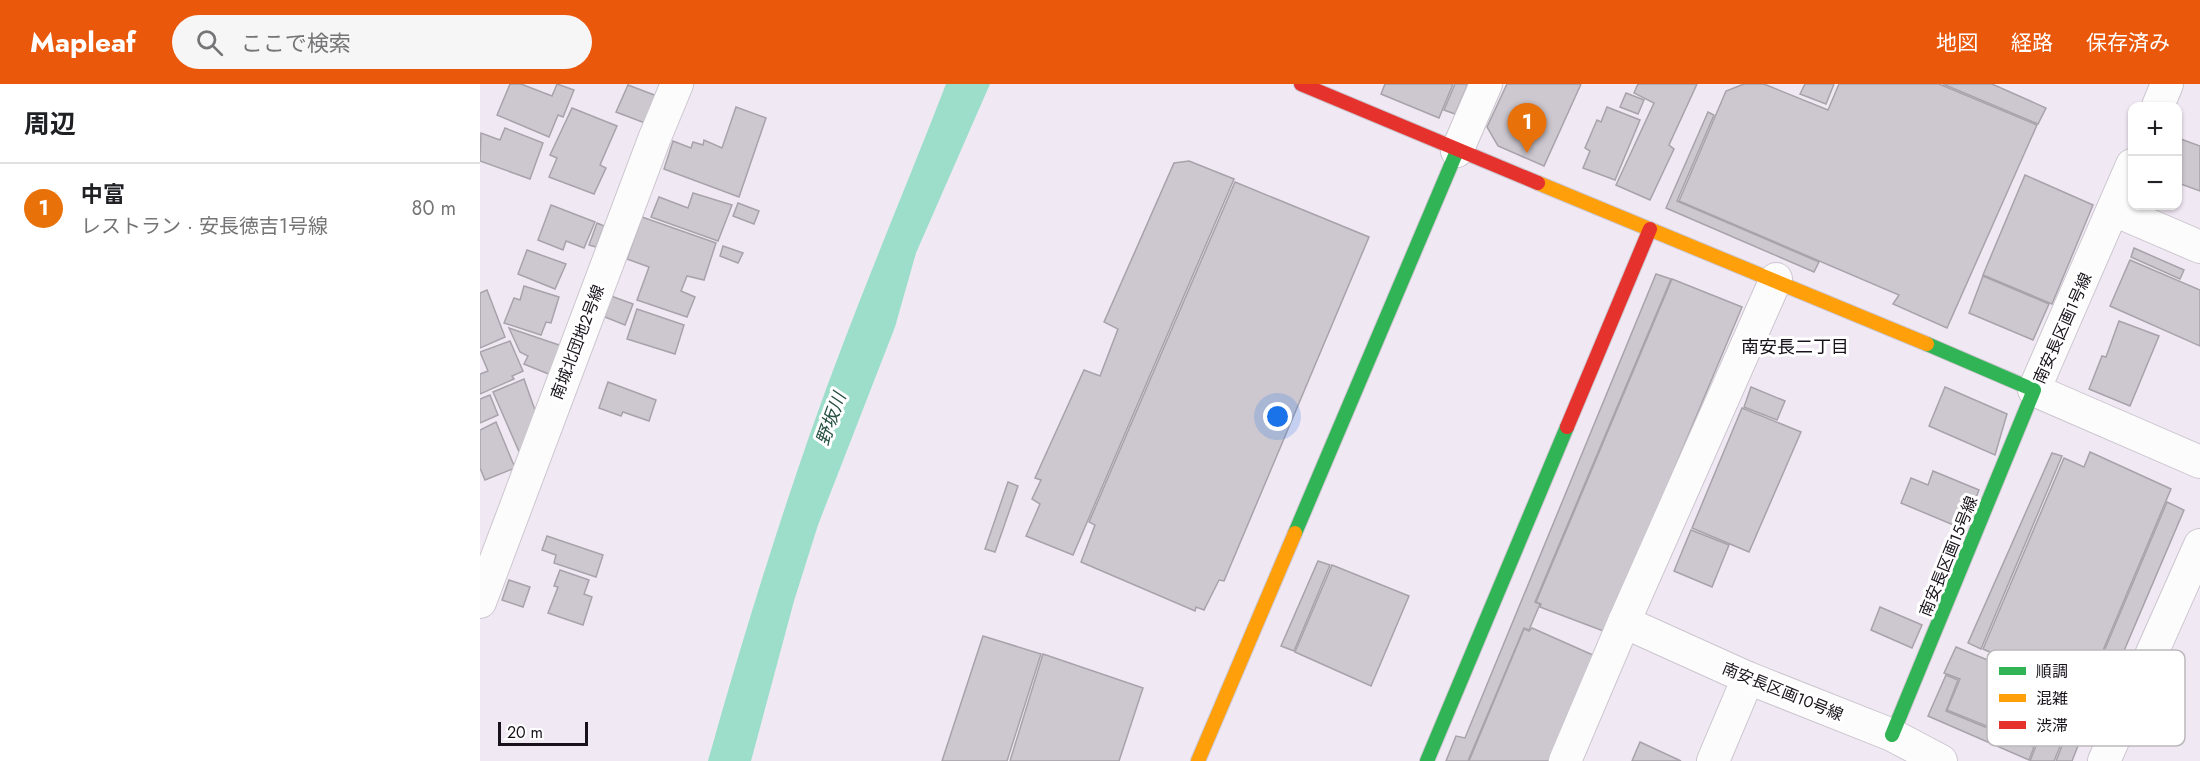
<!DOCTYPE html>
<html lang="ja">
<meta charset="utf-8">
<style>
body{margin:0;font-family:Jost,"Noto Sans JP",sans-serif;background:#f6f6f6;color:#202124}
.controls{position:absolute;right:18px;top:18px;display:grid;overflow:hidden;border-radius:12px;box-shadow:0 2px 4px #0004}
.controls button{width:54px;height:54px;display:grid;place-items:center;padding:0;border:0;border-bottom:2px solid #e0e0e0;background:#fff;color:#202124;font:30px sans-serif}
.scale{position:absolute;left:18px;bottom:15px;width:90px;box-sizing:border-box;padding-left:6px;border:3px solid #18131a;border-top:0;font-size:16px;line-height:21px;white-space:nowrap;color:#18131a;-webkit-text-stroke:4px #fff;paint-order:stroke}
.you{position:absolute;left:798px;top:333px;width:21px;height:21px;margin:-15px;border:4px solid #fff;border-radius:50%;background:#1a73e8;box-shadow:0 0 0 9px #1a73e833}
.badge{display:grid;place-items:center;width:39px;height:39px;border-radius:50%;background:#ea580c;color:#fff;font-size:20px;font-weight:700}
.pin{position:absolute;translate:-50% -50px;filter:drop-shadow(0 2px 3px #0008)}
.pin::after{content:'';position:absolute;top:32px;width:21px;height:18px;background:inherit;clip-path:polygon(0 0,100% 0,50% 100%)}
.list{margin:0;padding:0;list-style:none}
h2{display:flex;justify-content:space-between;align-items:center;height:78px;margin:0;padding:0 24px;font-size:26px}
h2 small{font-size:20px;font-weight:400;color:#757577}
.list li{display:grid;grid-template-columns:39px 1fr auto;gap:18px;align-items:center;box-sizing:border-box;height:90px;padding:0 24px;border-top:2px solid #e0e0e0}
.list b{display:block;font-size:22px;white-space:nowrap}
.list p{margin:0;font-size:20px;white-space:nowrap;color:#757577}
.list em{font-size:20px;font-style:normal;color:#757577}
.icon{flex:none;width:33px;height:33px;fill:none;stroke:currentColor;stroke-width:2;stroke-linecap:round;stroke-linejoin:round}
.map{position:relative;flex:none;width:1720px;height:677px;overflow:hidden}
header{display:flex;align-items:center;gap:36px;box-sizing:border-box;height:84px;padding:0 30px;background:#ea580c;color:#fff}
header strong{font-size:28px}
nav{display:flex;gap:33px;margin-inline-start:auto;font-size:21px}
.search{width:420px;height:54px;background:#f6f6f6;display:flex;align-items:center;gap:15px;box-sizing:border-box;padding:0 21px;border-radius:33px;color:#757577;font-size:22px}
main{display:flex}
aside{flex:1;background:#fff}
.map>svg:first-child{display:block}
.water{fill:#9ddeca}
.building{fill:#cdc8d0;stroke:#a8a2aa;stroke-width:1.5}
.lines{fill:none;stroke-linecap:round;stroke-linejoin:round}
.street-casing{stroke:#ccc6cf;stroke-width:34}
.fast-casing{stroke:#ccc6cf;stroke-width:16}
.slow-casing{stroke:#ccc6cf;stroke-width:16}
.jam-casing{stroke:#ccc6cf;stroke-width:16}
.street{stroke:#fdfcfd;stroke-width:32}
.fast{stroke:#30b455;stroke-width:14}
.slow{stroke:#ff9f0a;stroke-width:14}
.jam{stroke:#e5322d;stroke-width:14}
.labels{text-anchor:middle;stroke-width:6;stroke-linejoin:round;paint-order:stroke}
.street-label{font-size:16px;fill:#18131a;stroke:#fff}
.neighbourhood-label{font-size:18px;fill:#18131a;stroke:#fff}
.water-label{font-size:18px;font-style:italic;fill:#254f41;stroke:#fff}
.key{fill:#fff;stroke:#bab8ba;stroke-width:1.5}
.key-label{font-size:16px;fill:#18131a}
</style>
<header>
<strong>Mapleaf</strong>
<div class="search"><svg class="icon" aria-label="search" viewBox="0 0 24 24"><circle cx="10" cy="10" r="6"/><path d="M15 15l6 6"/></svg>ここで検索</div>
<nav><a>地図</a><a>経路</a><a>保存済み</a></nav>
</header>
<main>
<aside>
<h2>周辺<small></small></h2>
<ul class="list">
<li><span class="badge" style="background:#e8710a">1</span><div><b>中富</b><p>レストラン · 安長徳吉1号線</p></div><em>80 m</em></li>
</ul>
</aside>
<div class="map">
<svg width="1720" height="677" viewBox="0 0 1720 677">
<rect width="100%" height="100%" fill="#f0e8f3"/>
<path class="water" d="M 466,0 L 510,0 L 436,169 L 415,243 L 338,441 L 314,517 L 271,677 L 228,677 C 259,566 293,456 331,347 C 372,230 421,116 466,0 Z"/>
<g class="building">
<path d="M 30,0 L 41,0 L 72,12 L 77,0 L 94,6 L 83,33 L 78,31 L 69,53 L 17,31 Z"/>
<path d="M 905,0 L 973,0 L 959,34 L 901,10 Z"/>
<path d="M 975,0 L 988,0 L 975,30 L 964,26 Z"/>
<path d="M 1027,0 L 1101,0 L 1064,82 L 1018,62 L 1007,43 Z"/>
<path d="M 1158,0 L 1217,0 L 1189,61 L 1194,65 L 1170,116 L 1136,101 L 1174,19 L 1154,9 Z"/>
<path d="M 1264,0 L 1284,0 L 1348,26 L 1359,0 L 1459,0 L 1557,41 L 1467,244 L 1413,220 L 1419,211 L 1199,117 L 1246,7 Z"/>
<path d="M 1325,0 L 1354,0 L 1346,20 L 1320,10 Z"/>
<path d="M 1463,0 L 1512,0 L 1566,24 L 1558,40 Z"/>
<path d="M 148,1 L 177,12 L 165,39 L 136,28 Z"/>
<path d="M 1146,9 L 1164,16 L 1158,30 L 1140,23 Z"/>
<path d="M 256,23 L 286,34 L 259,113 L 184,85 L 193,57 L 211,64 L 213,58 L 223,61 L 224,56 L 242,64 Z"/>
<path d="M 1127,23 L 1160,36 L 1135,96 L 1103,84 L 1110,67 L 1105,64 L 1117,36 L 1121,38 Z"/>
<path d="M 92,24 L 137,42 L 120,81 L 126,84 L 114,110 L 69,93 L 77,74 L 70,71 Z"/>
<path d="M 1228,28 L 1234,31 L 1197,117 L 1339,178 L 1334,188 L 1186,124 Z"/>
<path d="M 25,44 L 63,59 L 50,95 L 0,77 L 1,49 L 20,56 Z"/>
<path d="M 1698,54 L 1720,62 L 1720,107 L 1698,99 Z"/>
<path d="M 709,77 L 754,95 L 593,471 L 546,452 L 560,420 L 552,415 L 561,396 L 555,394 L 604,286 L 620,292 L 638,245 L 624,238 L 694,79 Z"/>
<path d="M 1545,91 L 1613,121 L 1572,220 L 1503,191 Z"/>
<path d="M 755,98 L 889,153 L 744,497 L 739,496 L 724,526 L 716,523 L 715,527 L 601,478 L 615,441 L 609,438 Z"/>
<path d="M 213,109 L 252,121 L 238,157 L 171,133 L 179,113 L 208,124 Z"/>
<path d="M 258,119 L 279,127 L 274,140 L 253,132 Z"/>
<path d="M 71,121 L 115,138 L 104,164 L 86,157 L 83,166 L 58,156 Z"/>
<path d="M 162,133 L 236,159 L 224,196 L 207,192 L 201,207 L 215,213 L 207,233 L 157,216 L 169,183 L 147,175 Z"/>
<path d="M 117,139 L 124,142 L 116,163 L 109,161 Z"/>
<path d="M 243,162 L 263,169 L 258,179 L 240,172 Z"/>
<path d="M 1654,164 L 1704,186 L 1700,195 L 1651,173 Z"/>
<path d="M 47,166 L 86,180 L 75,205 L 38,190 Z"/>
<path d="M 1650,176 L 1720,206 L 1720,262 L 1630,222 Z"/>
<path d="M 1176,190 L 1191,195 L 1055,518 L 1060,520 L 1049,546 L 1044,544 L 988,677 L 966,677 L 976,652 L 985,654 Z"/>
<path d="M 1503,192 L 1569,220 L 1553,256 L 1489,229 Z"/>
<path d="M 1192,195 L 1262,223 L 1126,548 L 1060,523 L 1061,520 L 1056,518 Z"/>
<path d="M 44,202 L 79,213 L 71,239 L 66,238 L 61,251 L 24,239 L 34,214 L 40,216 Z"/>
<path d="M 7,206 L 25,253 L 0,264 L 0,209 Z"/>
<path d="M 131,212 L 153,220 L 145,241 L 125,233 Z"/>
<path d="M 157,225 L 204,241 L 195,270 L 147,255 Z"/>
<path d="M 1639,237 L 1679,252 L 1650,322 L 1609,305 L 1622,272 L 1626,273 Z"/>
<path d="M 29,244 L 82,262 L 71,291 L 44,280 L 48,272 L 40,268 Z"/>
<path d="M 30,257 L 43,287 L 32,292 L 34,295 L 0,310 L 0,290 L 8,287 L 0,268 Z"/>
<path d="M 44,295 L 57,332 L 41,372 L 13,308 Z"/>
<path d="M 128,298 L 176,316 L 169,337 L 143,328 L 141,332 L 119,324 Z"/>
<path d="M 1271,303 L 1305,317 L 1297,336 L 1264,323 Z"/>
<path d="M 1465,303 L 1527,330 L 1515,371 L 1449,342 Z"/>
<path d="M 10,311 L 18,331 L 0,339 L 0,315 Z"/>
<path d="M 1262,324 L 1321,348 L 1269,468 L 1212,444 Z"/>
<path d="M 16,338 L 35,384 L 5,396 L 0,384 L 0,346 Z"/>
<path d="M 1610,368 L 1691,405 L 1605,609 L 1503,565 L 1584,374 L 1604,383 Z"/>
<path d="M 1572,369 L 1582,372 L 1501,565 L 1488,559 Z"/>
<path d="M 1453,387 L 1499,406 L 1483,445 L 1421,419 L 1431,394 L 1448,401 Z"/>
<path d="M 528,398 L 538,402 L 515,468 L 505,465 Z"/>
<path d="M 1687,418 L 1704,426 L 1623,616 L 1606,610 Z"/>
<path d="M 1211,446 L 1249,461 L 1232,503 L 1194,487 Z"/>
<path d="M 67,452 L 123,471 L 116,493 L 74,479 L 76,471 L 62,466 Z"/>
<path d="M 838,477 L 850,481 L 814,567 L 801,562 Z"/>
<path d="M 852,481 L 929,512 L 891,602 L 815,568 Z"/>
<path d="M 80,486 L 109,496 L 104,510 L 112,513 L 103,541 L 68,529 L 78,503 L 74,502 Z"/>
<path d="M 29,496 L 50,503 L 43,523 L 22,516 Z"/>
<path d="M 1400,523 L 1442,541 L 1432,564 L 1391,546 Z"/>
<path d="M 1052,544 L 1115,572 L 1071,677 L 989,677 L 1044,545 L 1049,547 Z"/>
<path d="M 503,552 L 561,570 L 527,677 L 462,677 Z"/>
<path d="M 1476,563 L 1600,614 L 1574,677 L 1550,677 L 1556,662 L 1467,626 L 1480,595 L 1464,589 Z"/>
<path d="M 563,570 L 663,604 L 639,677 L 530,677 Z"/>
<path d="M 1466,591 L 1478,596 L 1466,627 L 1554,663 L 1549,676 L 1448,632 Z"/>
<path d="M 1601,614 L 1615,619 L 1592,677 L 1576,677 Z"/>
<path d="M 1160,658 L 1201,677 L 1152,677 Z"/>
</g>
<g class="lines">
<defs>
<g id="street">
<path d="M 1678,22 L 1687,0"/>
<path d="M 977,67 L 1006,0"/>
<path d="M 1652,81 L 1554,306 L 1720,378"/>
<path d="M 1634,126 L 1720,163"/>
<path d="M 0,518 L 175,53 L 197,0"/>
<path d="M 1144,538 L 1268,594 L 1412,651 L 1461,677"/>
<path d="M 1085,677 L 1144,538 L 1296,195"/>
<path d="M 1233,677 L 1268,594"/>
<path d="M 1624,677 L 1720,461"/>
</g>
<g id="fast">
<path d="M 815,449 L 977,67"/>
<path d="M 1412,651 L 1554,306 L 1447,260"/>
<path d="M 947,677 L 1087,343"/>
</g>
<g id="slow">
<path d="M 1058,99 L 1447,260"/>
<path d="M 718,677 L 815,449"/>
</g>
<g id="jam">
<path d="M 821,0 L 1058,99"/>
<path d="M 1087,343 L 1170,145"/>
</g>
</defs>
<use href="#street" class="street-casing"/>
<use href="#fast" class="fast-casing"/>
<use href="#slow" class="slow-casing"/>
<use href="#jam" class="jam-casing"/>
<use href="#street" class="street"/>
<use href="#fast" class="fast"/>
<use href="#slow" class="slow"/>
<use href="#jam" class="jam"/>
</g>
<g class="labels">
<g class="street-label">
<text transform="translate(1582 244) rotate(-66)" y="6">南安長区画1号線</text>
<text transform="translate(97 258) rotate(-69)" y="6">南城北団地2号線</text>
<text transform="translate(1468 472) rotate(-68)" y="6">南安長区画15号線</text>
<text transform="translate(1303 607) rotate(22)" y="6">南安長区画10号線</text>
</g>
<g class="neighbourhood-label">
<text x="1315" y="269">南安長二丁目</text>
</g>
<g class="water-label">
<text transform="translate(351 335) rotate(-70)" y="6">野坂川</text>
</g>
</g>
<rect x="1507" y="566" width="198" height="96" rx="9" class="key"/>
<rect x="1519" y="583" width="27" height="8" fill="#30b455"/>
<rect x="1519" y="610" width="27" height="8" fill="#ff9f0a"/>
<rect x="1519" y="637" width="27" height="8" fill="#e5322d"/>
<g class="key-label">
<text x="1556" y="593">順調</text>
<text x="1556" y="620">混雑</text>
<text x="1556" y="647">渋滞</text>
</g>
</svg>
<div class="controls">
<button>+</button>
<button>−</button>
</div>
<div class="scale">20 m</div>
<div class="you"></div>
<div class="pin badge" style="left:1047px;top:69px;background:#e8710a">1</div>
</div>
</main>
